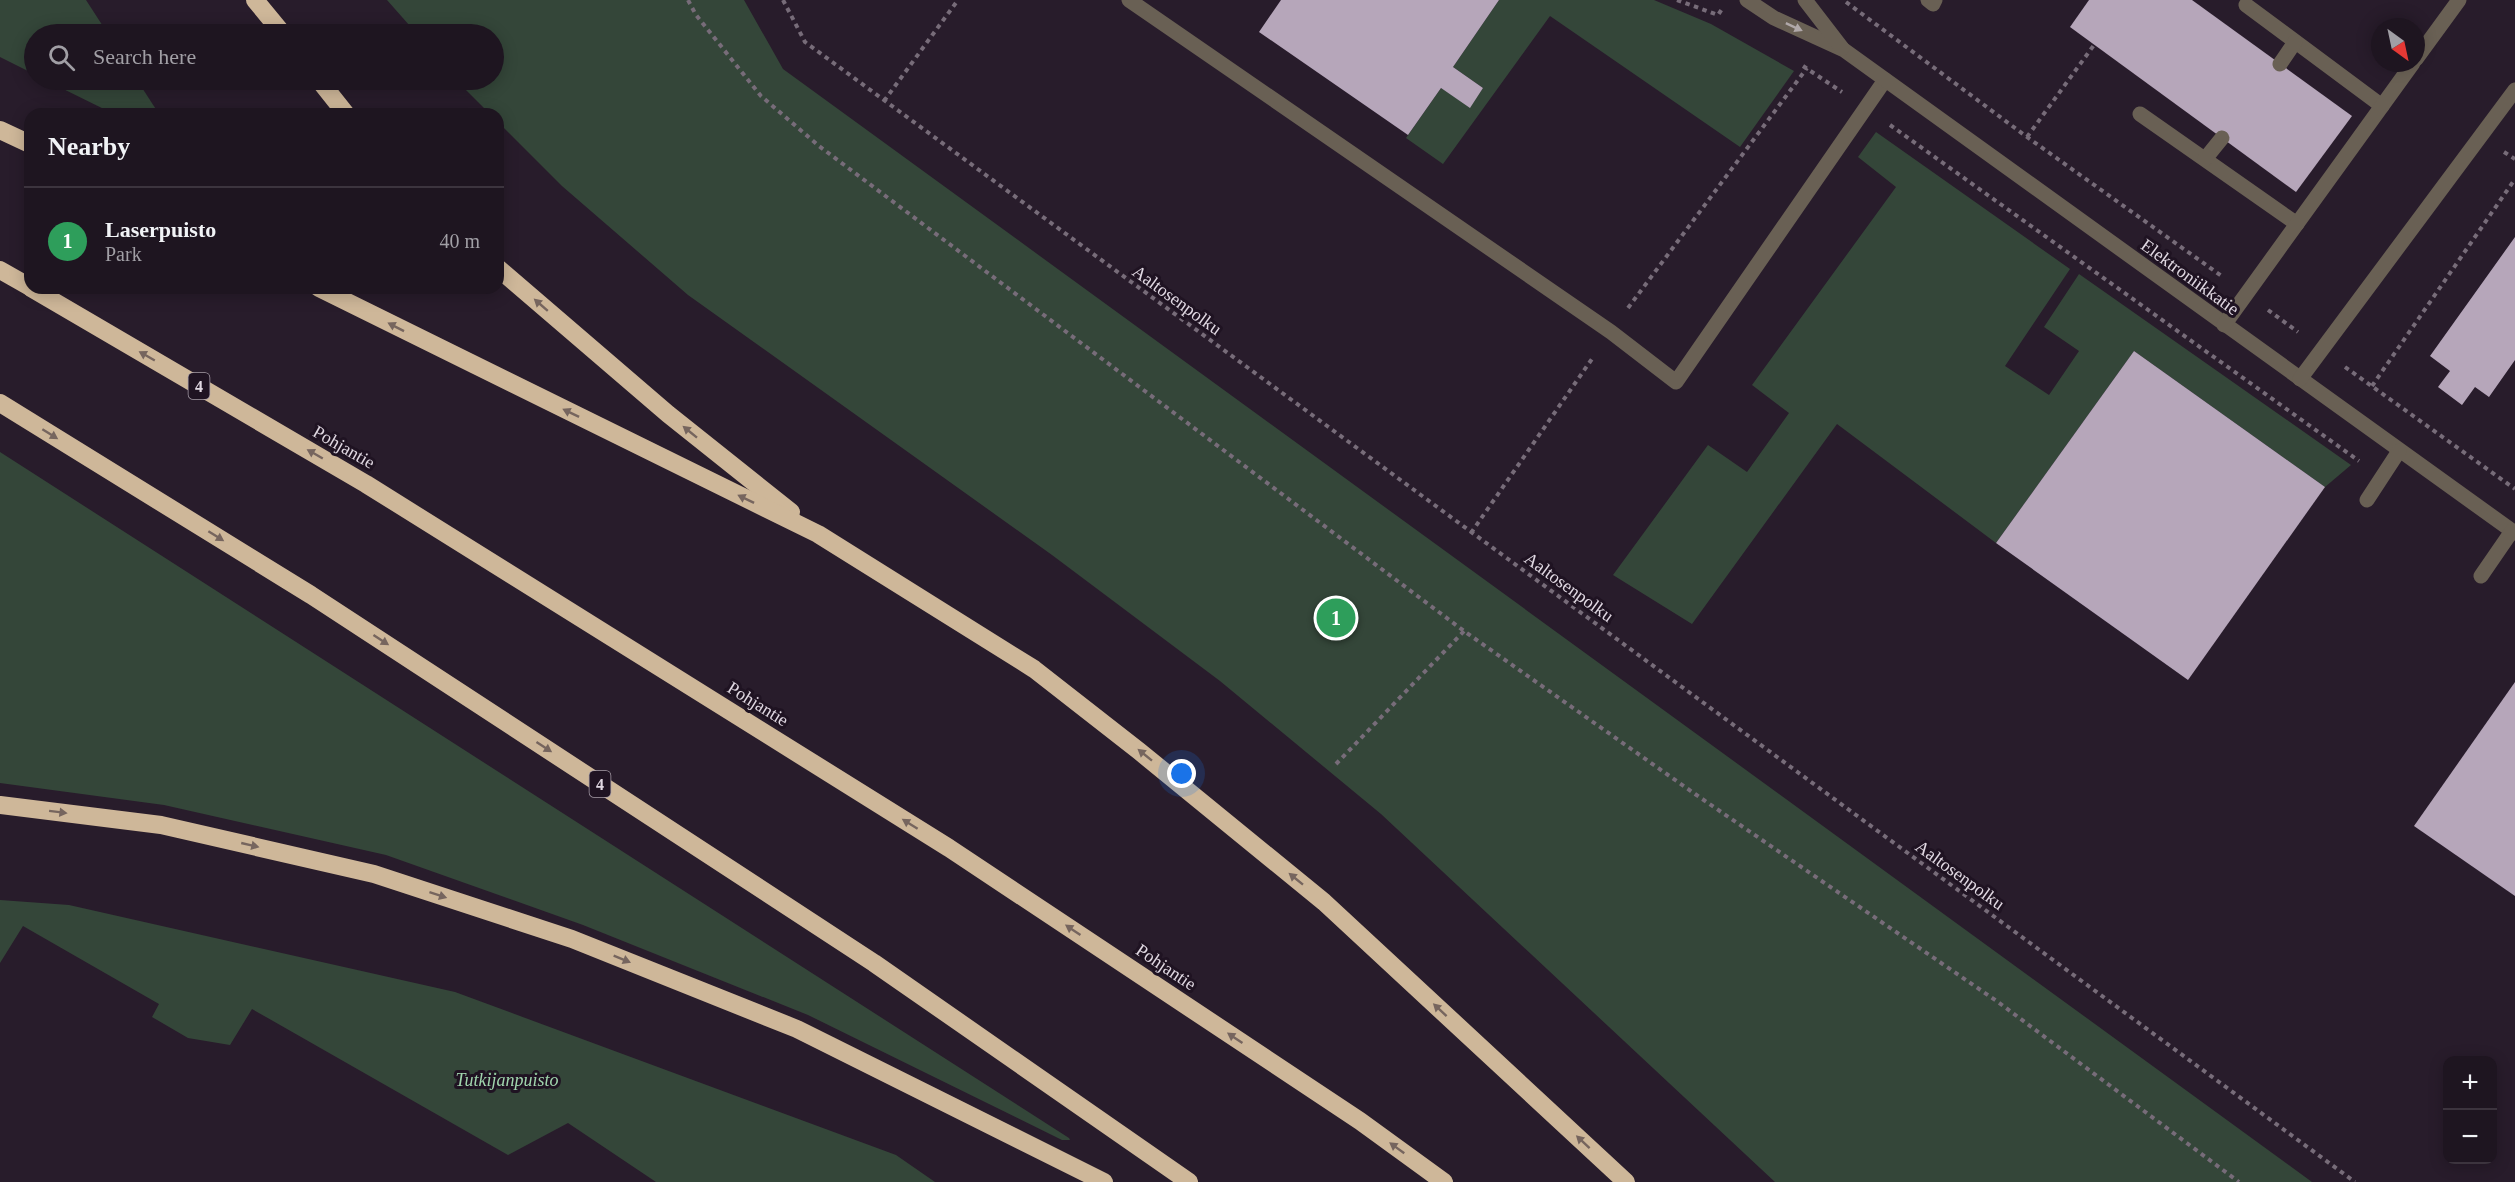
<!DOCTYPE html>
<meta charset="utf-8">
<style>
body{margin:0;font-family:"Times New Roman",serif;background:#2b222d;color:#f1f3f6}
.controls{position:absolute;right:18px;bottom:18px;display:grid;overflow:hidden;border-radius:12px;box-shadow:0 3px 15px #0003}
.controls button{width:54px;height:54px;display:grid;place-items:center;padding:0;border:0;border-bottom:2px solid #3c343e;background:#1e1520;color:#f1f3f6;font:30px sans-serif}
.compass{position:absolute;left:2371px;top:18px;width:54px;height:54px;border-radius:50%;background:#1e1520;box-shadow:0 3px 15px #0003;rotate:147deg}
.you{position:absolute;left:1182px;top:774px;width:21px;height:21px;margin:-15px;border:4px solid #fff;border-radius:50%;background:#1a73e8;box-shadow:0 0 0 9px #1a73e833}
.badge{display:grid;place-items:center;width:39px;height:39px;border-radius:50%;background:#7c3aed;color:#fff;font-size:20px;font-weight:700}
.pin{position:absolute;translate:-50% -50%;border:3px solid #fff;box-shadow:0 2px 6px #0006}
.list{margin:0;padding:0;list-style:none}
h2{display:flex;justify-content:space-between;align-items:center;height:78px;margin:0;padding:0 24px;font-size:26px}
h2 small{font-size:20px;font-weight:400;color:#a19fa5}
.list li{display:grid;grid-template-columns:39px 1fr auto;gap:18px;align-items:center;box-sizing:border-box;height:108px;padding:0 24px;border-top:2px solid #3c343e}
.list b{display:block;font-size:22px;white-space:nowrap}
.list p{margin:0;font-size:20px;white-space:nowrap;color:#a19fa5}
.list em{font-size:20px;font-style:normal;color:#a19fa5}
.icon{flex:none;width:33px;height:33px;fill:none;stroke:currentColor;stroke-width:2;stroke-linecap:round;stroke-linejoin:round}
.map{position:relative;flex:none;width:2515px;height:1182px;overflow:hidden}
.search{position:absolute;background:#1e1520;box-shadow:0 3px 15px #0003;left:24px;top:24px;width:480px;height:66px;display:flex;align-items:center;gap:15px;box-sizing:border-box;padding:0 21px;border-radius:33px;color:#a19fa5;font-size:22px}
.panel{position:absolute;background:#1e1520;box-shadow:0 3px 15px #0003;left:24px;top:108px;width:480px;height:186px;border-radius:18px}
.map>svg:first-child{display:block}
.green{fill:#344639}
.building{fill:#b6a6ba}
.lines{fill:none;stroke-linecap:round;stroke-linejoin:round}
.path{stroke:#776c79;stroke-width:4;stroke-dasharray:4.5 4.5;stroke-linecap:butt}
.minor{stroke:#696054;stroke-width:15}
.highway{stroke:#ceb799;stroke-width:18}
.oneway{fill:#b0a8a9}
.oneway2{fill:#76655e}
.labels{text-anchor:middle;stroke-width:6;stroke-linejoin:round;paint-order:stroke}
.shield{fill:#1f1322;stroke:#a69da8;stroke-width:1.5}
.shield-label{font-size:16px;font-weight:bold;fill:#e0d8e2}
.street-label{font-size:18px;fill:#e0d8e2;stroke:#1f1322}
.park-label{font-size:18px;font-style:italic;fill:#a0d5ad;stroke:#1f1322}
</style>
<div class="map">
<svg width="2515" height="1182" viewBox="0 0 2515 1182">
<rect width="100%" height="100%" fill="#281c2b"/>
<g class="green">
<path d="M 0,0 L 86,0 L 108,34 L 34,34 L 34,74 L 0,57 Z"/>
<path d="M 387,0 L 744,0 L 783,69 L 2312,1182 L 1775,1182 L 1381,814 L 1220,681 L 1052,555 L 688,295 L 562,186 L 498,122 L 498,114 L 490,114 L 456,80 L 494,80 L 494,34 L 417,34 Z"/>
<path d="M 1499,0 L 1654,0 L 1711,24 L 1794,71 L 1740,147 L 1550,16 L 1443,164 L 1406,138 L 1441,88 L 1470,107 L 1483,88 L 1453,67 Z"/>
<path d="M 45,80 L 137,80 L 159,114 L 114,114 Z"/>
<path d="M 1876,132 L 2070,269 L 2005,366 L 2049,395 L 2079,351 L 2044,327 L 2079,274 L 2351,465 L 2325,487 L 2134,351 L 1996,543 L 1837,424 L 1692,624 L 1613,575 L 1708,445 L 1747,472 L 1789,413 L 1752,385 L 1896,187 L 1858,157 Z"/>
<path d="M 0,452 L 1069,1138 L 1070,1140 L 1062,1140 L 808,1015 L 583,925 L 386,855 L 164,805 L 0,783 Z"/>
<path d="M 0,900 L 69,905 L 455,992 L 896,1155 L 935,1182 L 656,1182 L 568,1123 L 508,1155 L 252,1009 L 230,1045 L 188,1038 L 152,1017 L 159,1004 L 23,926 L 0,963 Z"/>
</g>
<g class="building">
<path d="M 1281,0 L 1499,0 L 1453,67 L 1483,88 L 1470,108 L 1441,88 L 1408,135 L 1259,32 Z"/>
<path d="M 2089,0 L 2192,0 L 2352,116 L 2296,192 L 2070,27 Z"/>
<path d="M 2515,237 L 2515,360 L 2489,397 L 2475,387 L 2462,405 L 2438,387 L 2450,371 L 2430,356 Z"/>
<path d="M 2134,351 L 2325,487 L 2188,680 L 1996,543 Z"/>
<path d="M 2515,682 L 2515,896 L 2414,826 Z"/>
</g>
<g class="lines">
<g class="path">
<path d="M 688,0 L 696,15 L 761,96 L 819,146 L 1464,631 L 1695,794 L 1998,1002 L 2239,1182"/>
<path d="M 783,0 L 805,42 L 2355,1182"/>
<path d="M 1677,0 L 1718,15 L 1722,9"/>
<path d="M 1846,2 L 2027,137 L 2223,277"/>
<path d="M 1803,66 L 1842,92"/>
<path d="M 884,101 L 958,0"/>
<path d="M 1890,125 L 2359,461"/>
<path d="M 2027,137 L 2094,45"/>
<path d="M 2504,152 L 2515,159"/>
<path d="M 1628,308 L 1807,68"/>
<path d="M 2268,310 L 2298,332"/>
<path d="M 2345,367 L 2515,489"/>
<path d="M 2372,386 L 2515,179"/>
<path d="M 1471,533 L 1594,356"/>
<path d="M 1336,764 L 1464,631"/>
</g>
<g class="minor">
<path d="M 1129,0 L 1611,332 L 1676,382 L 1885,80"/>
<path d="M 1747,0 L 1774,18 L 1844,50 L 2515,533"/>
<path d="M 1805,0 L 1842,48"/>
<path d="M 1928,0 L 1933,4 L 1935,0"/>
<path d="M 2246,5 L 2382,106"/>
<path d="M 2416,59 L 2459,0"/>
<path d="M 2280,64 L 2295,42"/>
<path d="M 2140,114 L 2297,224"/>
<path d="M 2205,159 L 2222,138"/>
<path d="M 2224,325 L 2413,63"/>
<path d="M 2300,379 L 2515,90"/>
<path d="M 2367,500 L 2399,451"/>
<path d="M 2481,576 L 2512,531"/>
</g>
<g class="highway">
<path d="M 255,0 L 283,34"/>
<path d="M 319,80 L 346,114"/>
<path d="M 0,130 L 30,144"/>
<path d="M 498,268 L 668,414 L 791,512"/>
<path d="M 0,270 L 30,287"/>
<path d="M 31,288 L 366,484 L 949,848 L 1360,1121 L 1444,1182"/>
<path d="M 319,288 L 818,534 L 1034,669 L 1139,751 L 1324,902 L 1626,1182"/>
<path d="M 0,403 L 311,595 L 874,963 L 1189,1182"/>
<path d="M 0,805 L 161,825 L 374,874 L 572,939 L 797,1029 L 1104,1182"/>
</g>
</g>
<defs><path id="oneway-solid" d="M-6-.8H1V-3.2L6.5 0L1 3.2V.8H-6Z" transform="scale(1.5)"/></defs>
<use class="oneway" href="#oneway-solid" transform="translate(1794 27) rotate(25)"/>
<g class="oneway2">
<use href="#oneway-solid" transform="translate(541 305) rotate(-139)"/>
<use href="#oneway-solid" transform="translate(396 327) rotate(-153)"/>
<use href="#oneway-solid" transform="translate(147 356) rotate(-150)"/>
<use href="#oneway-solid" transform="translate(571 413) rotate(-154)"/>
<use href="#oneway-solid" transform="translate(690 432) rotate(-141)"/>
<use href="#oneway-solid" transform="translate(50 434) rotate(32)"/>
<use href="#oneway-solid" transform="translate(315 454) rotate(-150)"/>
<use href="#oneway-solid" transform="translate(746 499) rotate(-154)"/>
<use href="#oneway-solid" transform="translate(216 536) rotate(32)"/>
<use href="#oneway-solid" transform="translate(381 640) rotate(33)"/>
<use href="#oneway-solid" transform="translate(544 747) rotate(33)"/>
<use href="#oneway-solid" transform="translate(1145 755) rotate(-141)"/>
<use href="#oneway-solid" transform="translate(58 812) rotate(7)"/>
<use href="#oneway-solid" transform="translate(910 824) rotate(-148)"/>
<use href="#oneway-solid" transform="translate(250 845) rotate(13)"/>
<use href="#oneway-solid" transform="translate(1296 879) rotate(-141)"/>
<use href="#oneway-solid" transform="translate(438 895) rotate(18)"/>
<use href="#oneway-solid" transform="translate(1073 930) rotate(-146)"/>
<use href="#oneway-solid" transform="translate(622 959) rotate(22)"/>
<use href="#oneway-solid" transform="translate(1440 1010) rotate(-137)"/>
<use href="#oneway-solid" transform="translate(1235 1038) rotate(-146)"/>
<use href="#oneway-solid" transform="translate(1583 1142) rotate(-137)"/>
<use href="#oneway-solid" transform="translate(1397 1148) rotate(-144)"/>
</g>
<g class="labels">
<g class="shield">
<rect x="188.5" y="373" width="21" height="26" rx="4.5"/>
<rect x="589.5" y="771" width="21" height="26" rx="4.5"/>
</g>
<g class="shield-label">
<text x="199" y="392">4</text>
<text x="600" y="790">4</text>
</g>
<g class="street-label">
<text transform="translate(2190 277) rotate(36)" y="6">Elektroniikkatie</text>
<text transform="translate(1177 300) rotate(36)" y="6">Aaltosenpolku</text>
<text transform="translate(344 447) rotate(30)" y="6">Pohjantie</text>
<text transform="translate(1569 587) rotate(36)" y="6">Aaltosenpolku</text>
<text transform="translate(758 704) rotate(32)" y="6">Pohjantie</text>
<text transform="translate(1960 875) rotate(36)" y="6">Aaltosenpolku</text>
<text transform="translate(1166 967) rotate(34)" y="6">Pohjantie</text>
</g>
<g class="park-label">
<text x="507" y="1086">Tutkijanpuisto</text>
</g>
</g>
</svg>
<div class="controls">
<button>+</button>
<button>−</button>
</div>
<svg class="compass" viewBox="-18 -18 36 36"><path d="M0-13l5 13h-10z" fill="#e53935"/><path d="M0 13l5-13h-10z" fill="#a19fa5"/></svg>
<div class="you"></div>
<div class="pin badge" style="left:1336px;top:618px;background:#2e9e5b">1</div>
<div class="search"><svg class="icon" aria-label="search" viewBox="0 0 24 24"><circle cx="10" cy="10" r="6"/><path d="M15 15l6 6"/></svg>Search here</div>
<section class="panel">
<h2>Nearby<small></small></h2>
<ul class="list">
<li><span class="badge" style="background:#2e9e5b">1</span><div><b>Laserpuisto</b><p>Park</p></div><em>40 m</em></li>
</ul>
</section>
</div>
